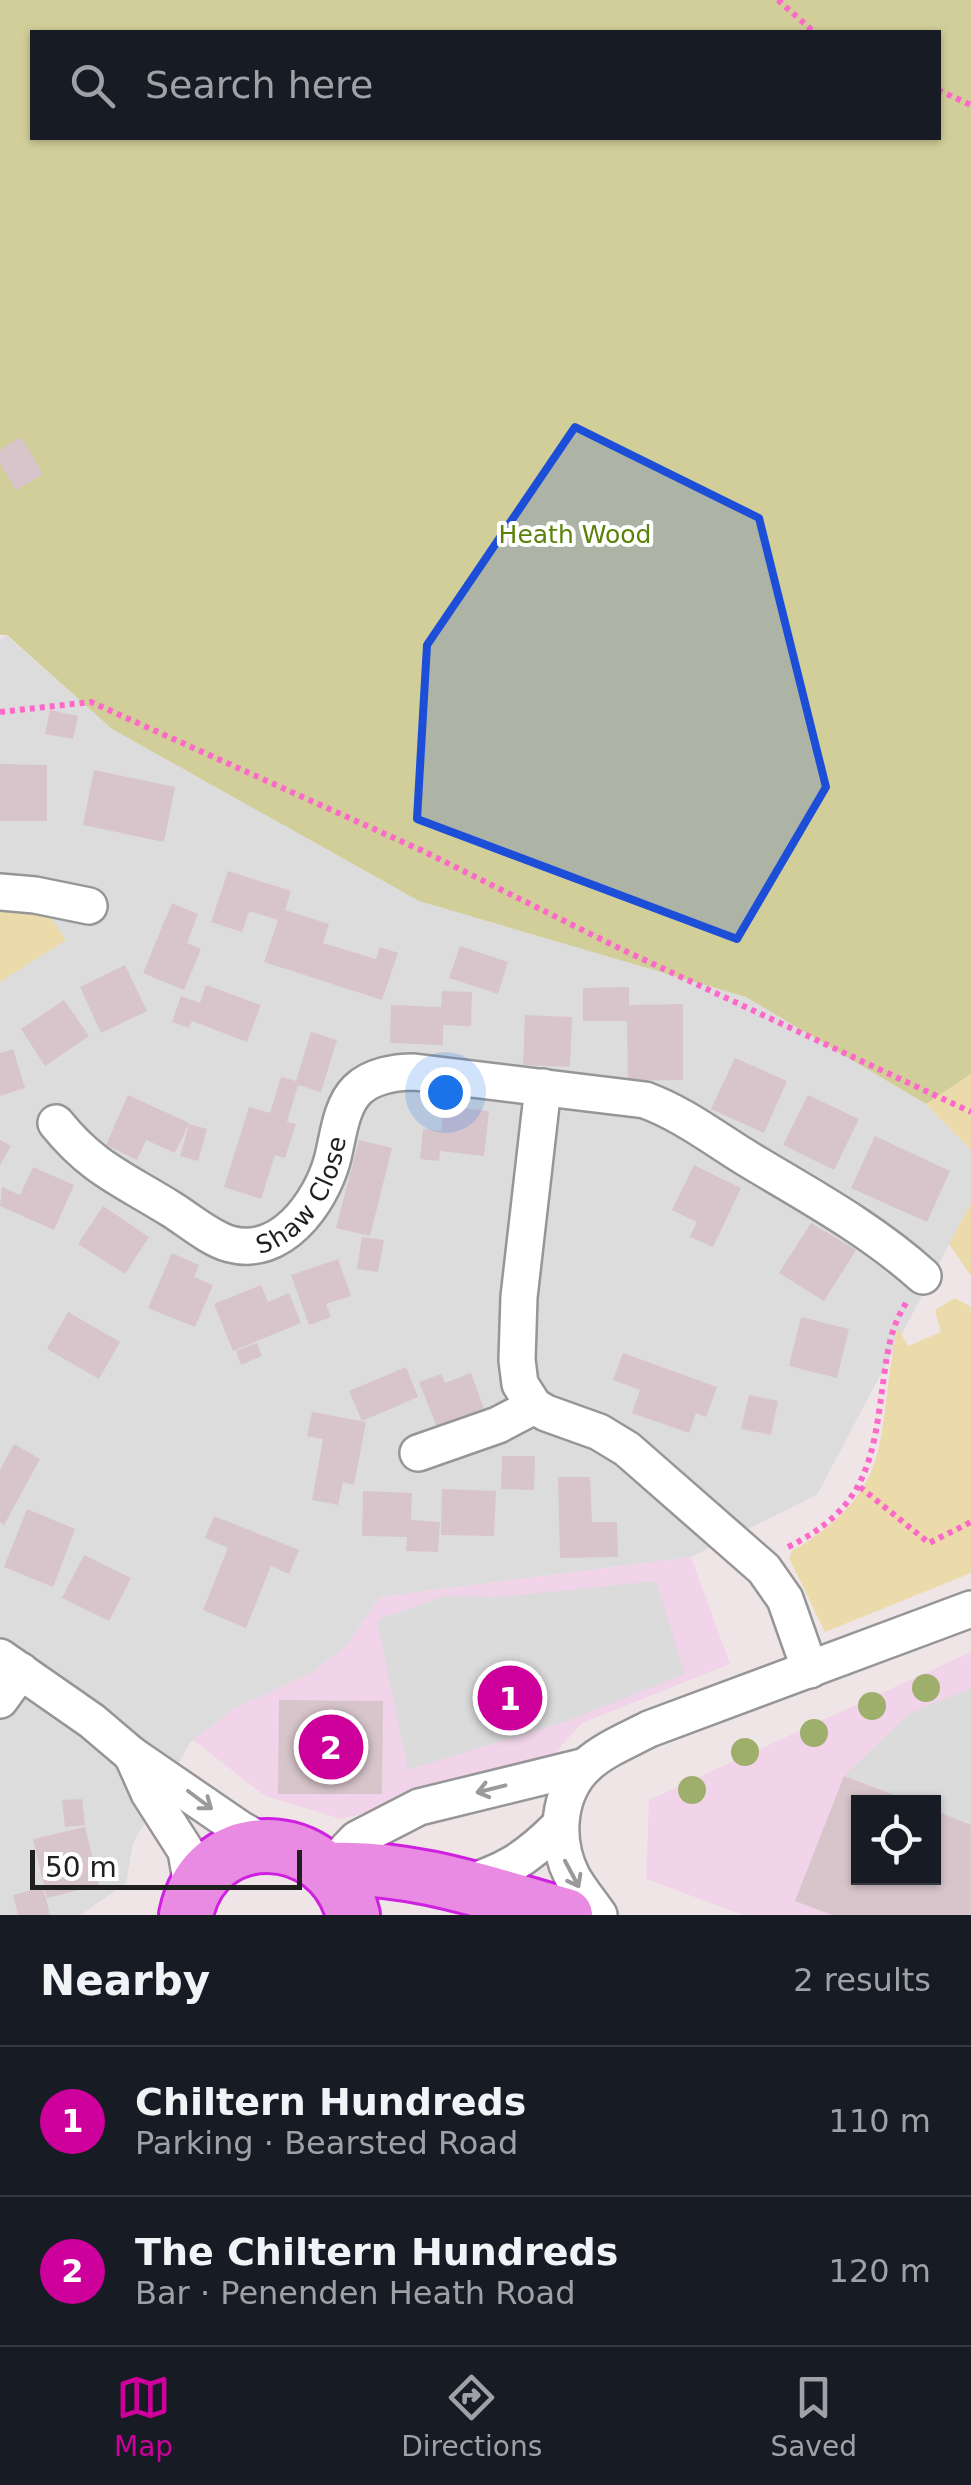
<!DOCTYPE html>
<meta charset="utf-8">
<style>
body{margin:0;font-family:"DejaVu Sans",sans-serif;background:#242831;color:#f1f3f6}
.controls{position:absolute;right:30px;bottom:30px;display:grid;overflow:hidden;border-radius:0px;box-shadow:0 2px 8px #0004}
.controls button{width:90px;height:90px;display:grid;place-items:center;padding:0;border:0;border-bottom:2px solid #363941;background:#171b24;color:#f1f3f6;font:50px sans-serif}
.scale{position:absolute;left:30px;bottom:25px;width:272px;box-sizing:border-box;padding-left:10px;border:5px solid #1f1f1f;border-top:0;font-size:28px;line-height:35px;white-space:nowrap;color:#1f1f1f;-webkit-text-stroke:8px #fff;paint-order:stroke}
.you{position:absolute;left:445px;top:1092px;width:35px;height:35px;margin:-25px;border:8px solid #fff;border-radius:50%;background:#1a73e8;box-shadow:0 0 0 15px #1a73e833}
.badge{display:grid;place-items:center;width:65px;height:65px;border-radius:50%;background:#ce009b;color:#fff;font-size:32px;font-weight:700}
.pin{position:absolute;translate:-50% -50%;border:5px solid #fff;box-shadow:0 2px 10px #0006}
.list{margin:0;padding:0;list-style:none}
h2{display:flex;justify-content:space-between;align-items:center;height:130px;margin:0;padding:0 40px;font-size:42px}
h2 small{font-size:32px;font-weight:400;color:#9ea1a6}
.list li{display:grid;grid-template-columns:65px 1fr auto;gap:30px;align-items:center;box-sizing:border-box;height:150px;padding:0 40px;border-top:2px solid #363941}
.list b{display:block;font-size:38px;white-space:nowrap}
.list p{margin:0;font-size:32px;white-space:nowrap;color:#9ea1a6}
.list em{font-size:32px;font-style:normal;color:#9ea1a6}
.icon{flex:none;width:55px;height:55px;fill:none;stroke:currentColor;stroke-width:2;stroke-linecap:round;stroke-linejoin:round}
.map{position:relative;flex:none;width:971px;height:1915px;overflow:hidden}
.search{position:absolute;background:#171b24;box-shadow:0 2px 8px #0004;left:30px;right:30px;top:30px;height:110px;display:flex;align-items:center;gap:25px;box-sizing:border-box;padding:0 35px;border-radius:0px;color:#9ea1a6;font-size:38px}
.sheet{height:430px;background:#171b24}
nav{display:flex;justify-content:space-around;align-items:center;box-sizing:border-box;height:140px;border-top:2px solid #363941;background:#171b24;font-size:28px;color:#9ea1a6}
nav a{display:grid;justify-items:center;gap:5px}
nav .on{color:#ce009b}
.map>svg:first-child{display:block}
.residential{fill:#dddcdd}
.commercial{fill:#f1d4e9;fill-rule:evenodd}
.grass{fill:#ebdbaa}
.forest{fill:#d1ce99;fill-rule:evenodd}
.parking{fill:#dbdbdb}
.building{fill:#d7c5cb}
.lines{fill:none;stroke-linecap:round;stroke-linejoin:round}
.minor-casing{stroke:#969696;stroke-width:40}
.highway-casing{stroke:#ce21e0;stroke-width:58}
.path{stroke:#fd69c9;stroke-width:6;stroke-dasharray:5 5;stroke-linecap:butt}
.minor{stroke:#fff;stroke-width:35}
.highway{stroke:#e98be3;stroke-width:52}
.tree{fill:#9eaf6c}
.oneway{stroke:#9a9a9a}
.marked{fill:#1d4ed8;fill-opacity:0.2;stroke:#1d4ed8;stroke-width:8;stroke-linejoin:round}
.labels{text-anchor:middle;stroke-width:8;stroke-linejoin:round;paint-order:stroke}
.park-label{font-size:25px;fill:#5a8209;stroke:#fff}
.street-label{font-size:25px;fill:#1f1f1f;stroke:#fff}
</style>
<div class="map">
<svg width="971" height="1915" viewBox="0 0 971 1915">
<rect width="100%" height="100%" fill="#f0e5e6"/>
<path class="residential" d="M 6,635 L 112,729 L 419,901 L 746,997 L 926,1104 L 971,1150 L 971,1203 L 817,1495 L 691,1557 L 380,1597 L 346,1646 L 313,1672 L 234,1709 L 190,1743 L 133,1843 L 126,1883 L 81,1915 L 0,1915 L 0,639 Z"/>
<g class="commercial">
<path d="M 691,1557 L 730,1664 L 582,1723 L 556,1752 L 397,1805 L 341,1819 L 265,1796 L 193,1740 L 234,1709 L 313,1672 L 346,1646 L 380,1597 Z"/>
<path d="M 971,1652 L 971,1915 L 743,1915 L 646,1879 L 649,1800 ZM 858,1802 L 934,1802 L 934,1878 L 858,1878 Z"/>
</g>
<g class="grass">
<path d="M 0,910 L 48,914 L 66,940 L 0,982 Z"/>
<path d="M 971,1074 L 971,1150 L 926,1104 Z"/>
<path d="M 971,1203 L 971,1276 L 949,1244 Z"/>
<path d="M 955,1298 L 971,1307 L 971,1573 L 825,1632 L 789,1558 L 792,1551 C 900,1487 874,1437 897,1331 L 898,1328 L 908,1346 L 941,1332 L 935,1310 Z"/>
</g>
<path class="forest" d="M 0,0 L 971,0 L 971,1074 L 926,1104 L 746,997 L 419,901 L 112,729 L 7,635 L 0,635 ZM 32,32 L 938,32 L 938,138 L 32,138 Z"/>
<g class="parking">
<path d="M 656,1581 L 685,1674 L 567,1721 L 408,1770 L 377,1620 L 444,1596 L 498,1597 Z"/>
<path d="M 971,1688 L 971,1825 L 934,1810 L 934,1802 L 914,1802 L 844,1776 L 910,1713 Z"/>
</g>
<g class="building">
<path d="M 21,437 L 43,474 L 16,490 L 0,464 L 0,450 Z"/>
<path d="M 50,710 L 78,716 L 73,739 L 45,734 Z"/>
<path d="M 0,764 L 47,765 L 47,821 L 0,821 Z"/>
<path d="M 94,770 L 175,787 L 164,842 L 83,825 Z"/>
<path d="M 228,871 L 291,891 L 285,910 L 329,924 L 323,943 L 376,959 L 380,947 L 398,953 L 382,1000 L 264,962 L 278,920 L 249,911 L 242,932 L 211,922 Z"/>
<path d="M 172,903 L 198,914 L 187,943 L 201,949 L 184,990 L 143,973 Z"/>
<path d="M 460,946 L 508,962 L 498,994 L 449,978 Z"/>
<path d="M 125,965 L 147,1011 L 101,1033 L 80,987 Z"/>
<path d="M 206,985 L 261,1005 L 247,1042 L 192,1021 L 189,1028 L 172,1022 L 181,996 L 200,1003 Z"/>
<path d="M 629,987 L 629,1005 L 683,1004 L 683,1080 L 628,1081 L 627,1021 L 583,1021 L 583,988 Z"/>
<path d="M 442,991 L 472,992 L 471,1026 L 443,1025 L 443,1045 L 390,1043 L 391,1005 L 441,1007 Z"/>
<path d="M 64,1000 L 89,1036 L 45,1066 L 21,1029 Z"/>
<path d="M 525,1015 L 572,1017 L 570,1067 L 523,1065 Z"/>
<path d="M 311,1032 L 337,1040 L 321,1092 L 298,1085 L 287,1122 L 296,1124 L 285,1158 L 275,1155 L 261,1199 L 224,1187 L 249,1107 L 270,1113 L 281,1077 L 296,1081 Z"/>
<path d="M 13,1049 L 25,1088 L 0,1096 L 0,1053 Z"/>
<path d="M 735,1058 L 787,1081 L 764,1133 L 711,1109 Z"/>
<path d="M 128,1095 L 189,1123 L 175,1153 L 146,1140 L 137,1160 L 106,1145 Z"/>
<path d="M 808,1095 L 859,1119 L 834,1170 L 783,1145 Z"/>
<path d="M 444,1106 L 489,1111 L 484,1156 L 440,1151 L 439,1161 L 420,1159 L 423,1129 L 441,1131 Z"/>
<path d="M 189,1124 L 207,1129 L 198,1161 L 180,1156 Z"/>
<path d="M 875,1136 L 950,1171 L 927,1222 L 851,1188 Z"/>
<path d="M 0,1140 L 11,1146 L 0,1165 Z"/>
<path d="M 359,1140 L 392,1148 L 370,1236 L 336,1228 Z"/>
<path d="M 694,1165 L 741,1188 L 713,1247 L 690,1237 L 697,1222 L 672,1210 Z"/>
<path d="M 33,1167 L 74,1185 L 54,1230 L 0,1206 L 2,1187 L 20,1195 Z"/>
<path d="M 103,1206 L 149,1237 L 125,1274 L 78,1244 Z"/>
<path d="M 811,1223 L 856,1250 L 824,1301 L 779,1273 Z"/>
<path d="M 362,1237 L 384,1240 L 378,1272 L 357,1269 Z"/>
<path d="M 172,1253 L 199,1265 L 194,1277 L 213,1285 L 195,1327 L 148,1308 Z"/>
<path d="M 338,1259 L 351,1296 L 326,1304 L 331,1317 L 309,1325 L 291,1275 Z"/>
<path d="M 261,1285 L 268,1302 L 289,1293 L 301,1323 L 233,1351 L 214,1304 Z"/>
<path d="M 68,1312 L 120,1342 L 99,1379 L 47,1349 Z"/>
<path d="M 801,1317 L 849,1329 L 837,1378 L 789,1366 Z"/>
<path d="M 257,1343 L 262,1356 L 241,1365 L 236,1351 Z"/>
<path d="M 623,1353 L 717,1387 L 706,1417 L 696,1413 L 689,1433 L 632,1413 L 640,1390 L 613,1380 Z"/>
<path d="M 406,1367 L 418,1397 L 362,1421 L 349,1391 Z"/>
<path d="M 471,1373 L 485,1411 L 438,1430 L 419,1382 L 441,1374 L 445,1383 Z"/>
<path d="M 749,1395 L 778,1401 L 771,1435 L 741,1429 Z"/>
<path d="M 312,1412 L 366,1422 L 354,1485 L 343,1482 L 338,1505 L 312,1500 L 323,1439 L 307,1436 Z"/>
<path d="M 14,1444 L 40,1459 L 4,1525 L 0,1522 L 0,1470 Z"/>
<path d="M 502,1456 L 535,1456 L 534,1490 L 501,1489 Z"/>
<path d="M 558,1477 L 590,1477 L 592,1522 L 617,1522 L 618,1557 L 560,1558 Z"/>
<path d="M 442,1489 L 496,1491 L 494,1536 L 441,1535 Z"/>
<path d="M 363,1491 L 412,1493 L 411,1520 L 440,1522 L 438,1552 L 406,1551 L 407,1537 L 362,1536 Z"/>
<path d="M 27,1509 L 75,1529 L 53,1587 L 4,1567 Z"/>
<path d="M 214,1516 L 299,1550 L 289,1574 L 271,1566 L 246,1628 L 203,1610 L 228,1548 L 205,1538 Z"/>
<path d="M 84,1555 L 131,1578 L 109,1621 L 62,1598 Z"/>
<path d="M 279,1700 L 383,1701 L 382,1794 L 278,1794 Z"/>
<path d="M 844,1776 L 913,1802 L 858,1802 L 858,1878 L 934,1878 L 934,1810 L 971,1825 L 971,1915 L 832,1915 L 795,1901 Z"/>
<path d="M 82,1799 L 85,1825 L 65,1827 L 62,1800 Z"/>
<path d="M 85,1827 L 99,1885 L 47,1898 L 33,1839 Z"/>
<path d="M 43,1887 L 50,1915 L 18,1915 L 13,1895 Z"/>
</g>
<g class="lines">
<defs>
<g id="minor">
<path d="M 0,892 L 35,895 L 89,906"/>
<path d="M 543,1087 L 519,1297 L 517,1360 L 520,1384 L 534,1406 L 546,1413 L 599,1432 L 627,1449 L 764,1569 L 785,1599 L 810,1670"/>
<path id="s1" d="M 56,1123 C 93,1169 123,1179 171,1209 C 189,1220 209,1238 230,1244 C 281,1258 320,1203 332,1161 C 338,1139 340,1107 357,1090 C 371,1076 395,1072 414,1072 L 645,1100 C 686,1115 720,1143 758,1165 C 815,1199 873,1231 923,1276"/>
<path d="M 418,1453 L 498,1425 L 534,1406"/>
<path d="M 0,1657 L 92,1721 L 132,1755 L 240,1829 L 269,1845"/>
<path d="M 0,1700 L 21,1671"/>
<path d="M 132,1755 L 149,1793 L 186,1851 L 193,1892"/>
<path d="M 328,1869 L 357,1839 L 419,1807 L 586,1766"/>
<path d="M 461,1885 C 505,1872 526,1859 558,1827"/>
<path d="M 599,1915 C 590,1902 579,1889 572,1876 C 554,1840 557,1793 587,1765 C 605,1749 628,1740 649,1729 L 971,1609"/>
</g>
<g id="highway">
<path d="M 328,1869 C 410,1865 488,1893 566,1915"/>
<path d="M 186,1915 C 205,1821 330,1825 353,1915"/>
</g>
</defs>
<use href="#minor" class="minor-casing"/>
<use href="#highway" class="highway-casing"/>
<g class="path">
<path d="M 778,0 L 814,32"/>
<path d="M 938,90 L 971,105"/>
<path d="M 0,712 L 91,702 L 423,851 L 621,949 L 971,1112"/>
<path d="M 860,1487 L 929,1543 L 971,1522"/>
<path d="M 788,1547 C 869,1507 873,1458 884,1376 C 888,1348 891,1327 906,1303"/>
</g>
<use href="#minor" class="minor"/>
<use href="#highway" class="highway"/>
</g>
<g class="tree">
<circle cx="926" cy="1688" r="14"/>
<circle cx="872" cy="1706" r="14"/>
<circle cx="814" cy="1733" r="14"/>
<circle cx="745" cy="1752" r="14"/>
<circle cx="692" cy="1790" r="14"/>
</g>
<defs><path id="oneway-shaft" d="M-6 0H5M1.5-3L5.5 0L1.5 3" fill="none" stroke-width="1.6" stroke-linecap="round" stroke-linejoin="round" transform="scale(2.5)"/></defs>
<g class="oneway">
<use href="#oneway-shaft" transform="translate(491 1789) rotate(166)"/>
<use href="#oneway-shaft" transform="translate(200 1800) rotate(37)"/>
<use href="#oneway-shaft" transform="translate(572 1874) rotate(62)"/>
</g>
<path class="marked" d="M 575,427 L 759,518 L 826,787 L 737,939 L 417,819 L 427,645 Z"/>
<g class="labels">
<g class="park-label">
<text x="575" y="543">Heath Wood</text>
</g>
<g class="street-label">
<text dy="9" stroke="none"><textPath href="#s1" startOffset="312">Shaw Close</textPath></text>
</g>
</g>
</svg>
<div class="controls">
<button><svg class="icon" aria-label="locate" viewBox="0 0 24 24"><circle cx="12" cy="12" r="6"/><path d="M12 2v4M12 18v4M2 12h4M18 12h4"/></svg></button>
</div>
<div class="scale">50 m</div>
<div class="you"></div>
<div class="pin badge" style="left:510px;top:1698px">1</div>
<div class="pin badge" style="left:331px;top:1747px">2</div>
<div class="search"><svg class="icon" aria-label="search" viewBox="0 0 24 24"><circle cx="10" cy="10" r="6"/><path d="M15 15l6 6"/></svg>Search here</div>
</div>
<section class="sheet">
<h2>Nearby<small>2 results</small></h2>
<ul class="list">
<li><span class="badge">1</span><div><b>Chiltern Hundreds</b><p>Parking · Bearsted Road</p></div><em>110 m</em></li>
<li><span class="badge">2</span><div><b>The Chiltern Hundreds</b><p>Bar · Penenden Heath Road</p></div><em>120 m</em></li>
</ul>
</section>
<nav>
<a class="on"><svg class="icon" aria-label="map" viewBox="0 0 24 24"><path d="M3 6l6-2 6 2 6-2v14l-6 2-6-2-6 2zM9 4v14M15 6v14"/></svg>Map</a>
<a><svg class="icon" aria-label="directions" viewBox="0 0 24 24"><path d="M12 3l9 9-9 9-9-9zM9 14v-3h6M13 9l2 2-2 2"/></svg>Directions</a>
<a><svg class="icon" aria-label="saved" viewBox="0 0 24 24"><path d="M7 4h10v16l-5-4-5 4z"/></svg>Saved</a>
</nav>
